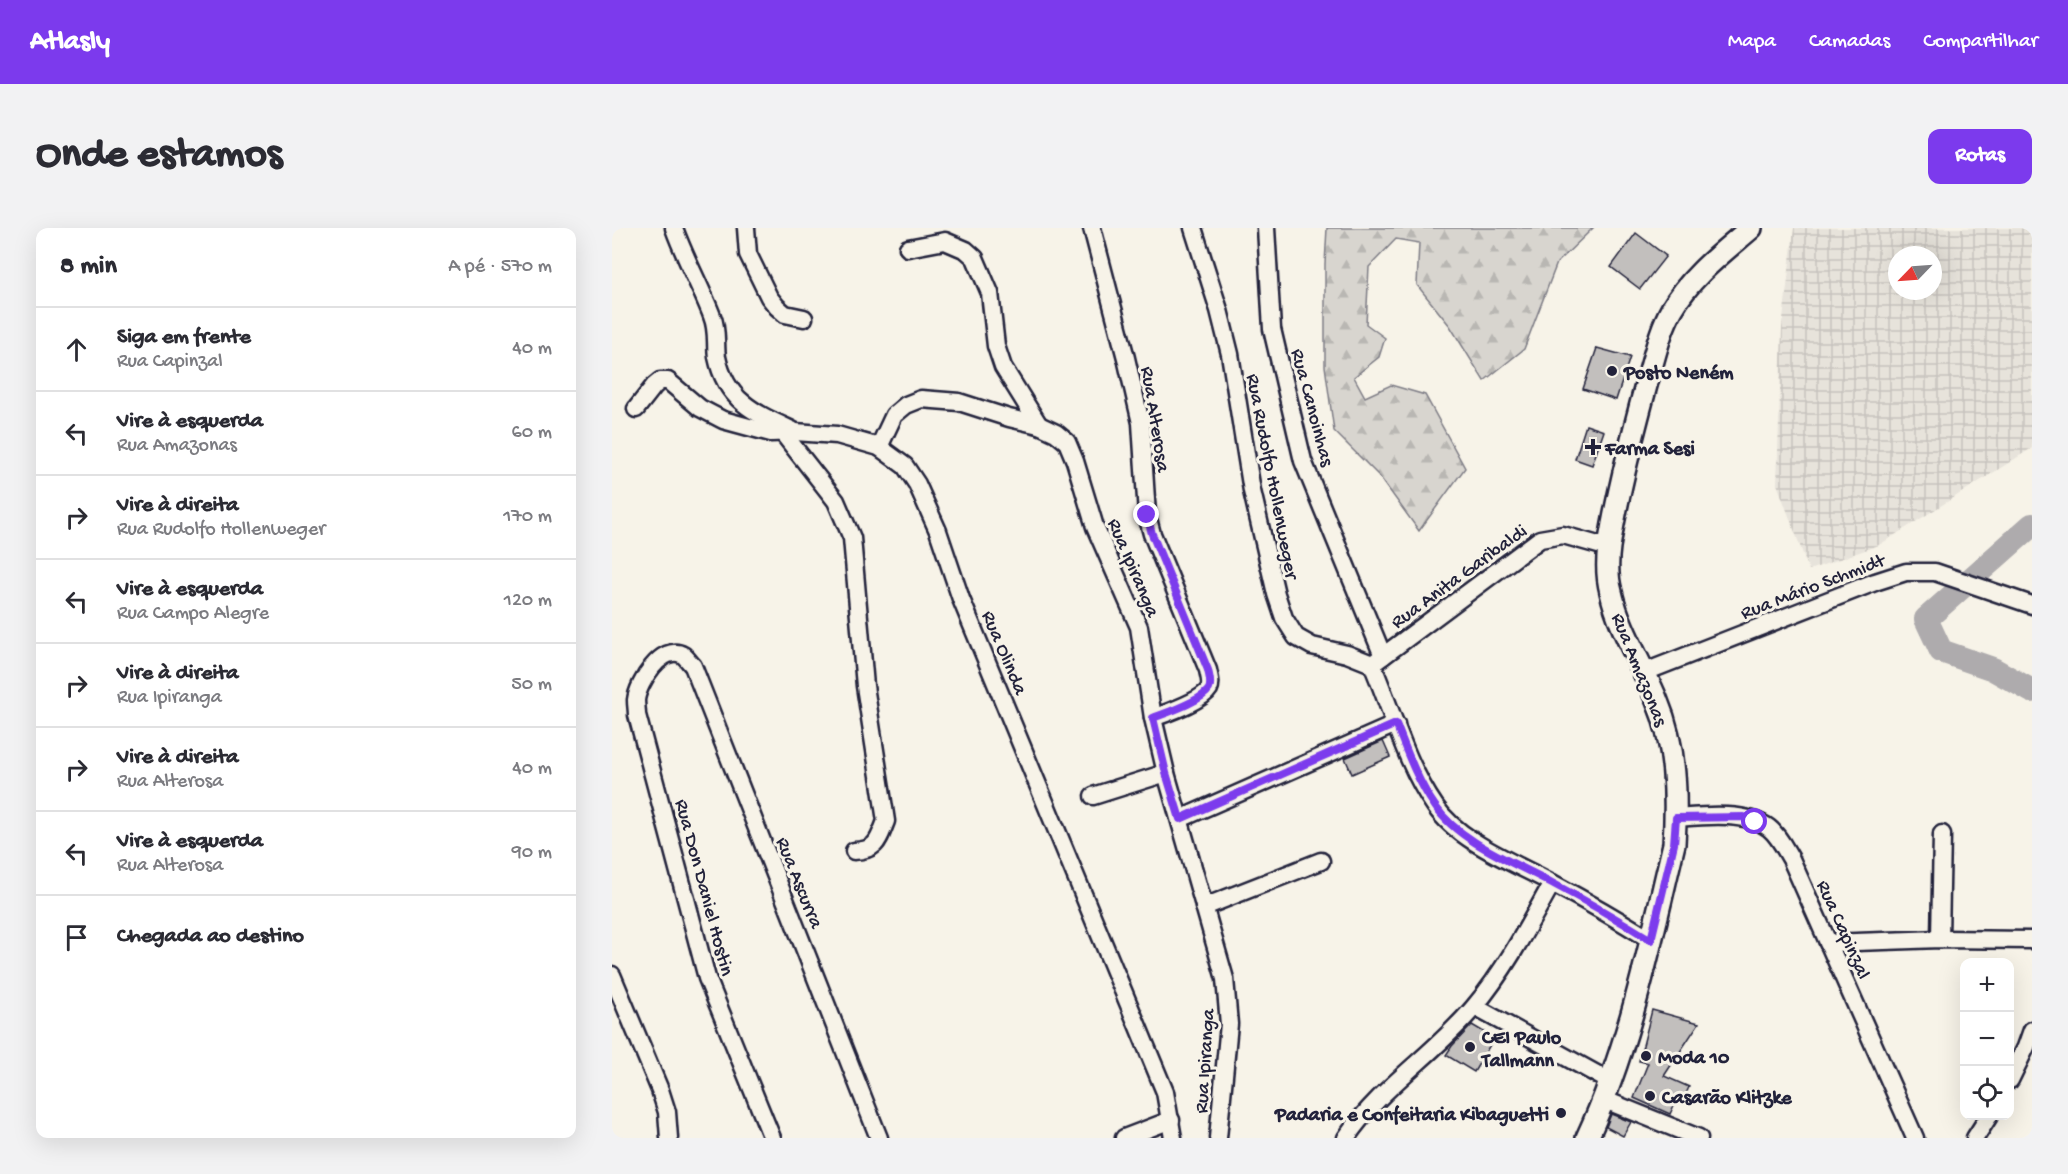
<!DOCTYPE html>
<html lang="pt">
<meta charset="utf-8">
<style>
body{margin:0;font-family:"Gochi Hand",sans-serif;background:#f2f2f3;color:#2b2b33}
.controls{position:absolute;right:18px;bottom:18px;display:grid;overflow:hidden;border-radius:12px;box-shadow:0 6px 24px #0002}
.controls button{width:54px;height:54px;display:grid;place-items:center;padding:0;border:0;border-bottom:2px solid #e1e1e2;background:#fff;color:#2b2b33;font:30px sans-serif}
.compass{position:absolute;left:1276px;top:18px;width:54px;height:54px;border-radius:50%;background:#fff;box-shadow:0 6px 24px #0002;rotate:245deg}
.stop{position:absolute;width:18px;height:18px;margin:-14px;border:4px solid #7c3aed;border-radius:50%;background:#fff}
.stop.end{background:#7c3aed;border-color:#fff;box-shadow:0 2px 6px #0008}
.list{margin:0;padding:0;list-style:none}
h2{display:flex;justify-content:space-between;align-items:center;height:78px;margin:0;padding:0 24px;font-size:26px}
h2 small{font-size:20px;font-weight:400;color:#7c7c81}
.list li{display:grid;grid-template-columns:39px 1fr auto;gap:18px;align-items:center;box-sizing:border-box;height:84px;padding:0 24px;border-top:2px solid #e1e1e2}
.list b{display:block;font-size:22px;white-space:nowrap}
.list p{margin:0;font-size:20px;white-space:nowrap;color:#7c7c81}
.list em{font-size:20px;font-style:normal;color:#7c7c81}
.icon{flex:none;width:33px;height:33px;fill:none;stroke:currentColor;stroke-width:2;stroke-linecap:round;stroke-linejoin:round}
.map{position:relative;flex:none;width:1420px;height:910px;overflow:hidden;border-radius:12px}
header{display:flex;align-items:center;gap:36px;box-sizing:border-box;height:84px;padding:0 30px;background:#7c3aed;color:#fff}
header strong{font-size:28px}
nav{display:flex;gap:33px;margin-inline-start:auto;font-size:21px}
.intro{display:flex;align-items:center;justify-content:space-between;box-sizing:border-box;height:144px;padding:0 36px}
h1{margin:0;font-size:42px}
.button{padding:15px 27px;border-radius:12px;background:#7c3aed;color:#fff;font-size:21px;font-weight:700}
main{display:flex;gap:36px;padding:0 36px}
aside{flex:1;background:#fff;border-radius:12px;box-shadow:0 6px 24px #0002}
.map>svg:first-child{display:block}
.industrial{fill:url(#industrial-grid);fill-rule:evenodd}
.forest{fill:url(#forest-firs);stroke:#7d7c85;stroke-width:1.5}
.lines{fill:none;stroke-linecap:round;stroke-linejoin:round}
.river{stroke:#aeabad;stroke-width:24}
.building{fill:#c2bfbd;stroke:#22223b;stroke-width:1.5}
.minor-casing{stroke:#22223b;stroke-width:21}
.major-casing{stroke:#22223b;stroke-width:26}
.minor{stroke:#f7f3e8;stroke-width:16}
.major{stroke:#f7f3e8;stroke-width:21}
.route{stroke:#7c3aed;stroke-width:8}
.poi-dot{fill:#22223b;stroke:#f7f3e8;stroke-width:2}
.labels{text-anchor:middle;stroke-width:6;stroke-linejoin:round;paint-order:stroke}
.poi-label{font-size:20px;font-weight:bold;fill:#22223b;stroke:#f7f3e8;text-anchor:start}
.street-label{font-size:20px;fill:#22223b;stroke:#f7f3e8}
</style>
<header>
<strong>Atlasly</strong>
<nav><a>Mapa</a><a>Camadas</a><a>Compartilhar</a></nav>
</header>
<div class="intro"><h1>Onde estamos</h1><a class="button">Rotas</a></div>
<main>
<aside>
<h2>8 min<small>A pé · 570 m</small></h2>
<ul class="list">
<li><svg class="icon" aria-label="ahead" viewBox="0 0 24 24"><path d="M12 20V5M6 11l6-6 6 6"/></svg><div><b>Siga em frente</b><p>Rua Capinzal</p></div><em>40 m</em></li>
<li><svg class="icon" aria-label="left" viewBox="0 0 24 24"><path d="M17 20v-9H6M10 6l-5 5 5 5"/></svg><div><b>Vire à esquerda</b><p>Rua Amazonas</p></div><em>60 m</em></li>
<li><svg class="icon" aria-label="right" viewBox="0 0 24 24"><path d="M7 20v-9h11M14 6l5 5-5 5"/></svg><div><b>Vire à direita</b><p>Rua Rudolfo Hollenweger</p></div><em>170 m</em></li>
<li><svg class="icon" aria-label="left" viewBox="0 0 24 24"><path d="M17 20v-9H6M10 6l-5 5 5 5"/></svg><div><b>Vire à esquerda</b><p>Rua Campo Alegre</p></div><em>120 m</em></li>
<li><svg class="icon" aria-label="right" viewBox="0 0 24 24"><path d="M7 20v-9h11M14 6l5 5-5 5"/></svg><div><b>Vire à direita</b><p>Rua Ipiranga</p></div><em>50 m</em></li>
<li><svg class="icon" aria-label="right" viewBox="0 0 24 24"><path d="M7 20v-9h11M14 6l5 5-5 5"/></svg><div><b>Vire à direita</b><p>Rua Alterosa</p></div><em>40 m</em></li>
<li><svg class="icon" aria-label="left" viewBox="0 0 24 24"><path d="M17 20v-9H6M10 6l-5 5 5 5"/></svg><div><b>Vire à esquerda</b><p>Rua Alterosa</p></div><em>90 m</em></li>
<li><svg class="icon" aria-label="arrive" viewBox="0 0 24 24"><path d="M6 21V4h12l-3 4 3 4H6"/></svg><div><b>Chegada ao destino</b></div></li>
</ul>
</aside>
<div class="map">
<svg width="1420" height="910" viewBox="0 0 1420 910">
<defs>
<pattern id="industrial-grid" width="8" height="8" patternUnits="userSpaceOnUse" patternTransform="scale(1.5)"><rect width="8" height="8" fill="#e7e3db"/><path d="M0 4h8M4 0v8" fill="none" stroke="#c6c2bd"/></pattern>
<pattern id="forest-firs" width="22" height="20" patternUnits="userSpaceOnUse" patternTransform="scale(1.5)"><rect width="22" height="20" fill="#d8d5cf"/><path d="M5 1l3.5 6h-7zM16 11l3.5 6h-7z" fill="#b9b7b3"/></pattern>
</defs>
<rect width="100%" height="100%" fill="#f7f3e8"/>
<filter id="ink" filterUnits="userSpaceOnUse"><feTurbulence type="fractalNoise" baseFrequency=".0167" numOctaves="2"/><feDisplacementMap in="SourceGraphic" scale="12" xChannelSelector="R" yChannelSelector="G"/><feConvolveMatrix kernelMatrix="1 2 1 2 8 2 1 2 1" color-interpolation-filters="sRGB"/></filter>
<g filter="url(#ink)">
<path class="industrial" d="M 1182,0 L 1420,0 L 1420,220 L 1267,317 L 1197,342 L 1165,256 L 1170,100 ZM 1285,27 L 1321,27 L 1321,63 L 1285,63 Z"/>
<path class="forest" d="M 715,0 L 981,0 L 945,35 L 912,121 L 872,153 L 838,98 L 805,57 L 807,15 L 784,11 L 757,39 L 754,96 L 773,110 L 767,129 L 742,149 L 753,169 L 779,157 L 813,167 L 853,240 L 807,303 L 768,249 L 722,203 L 713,138 L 713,36 Z"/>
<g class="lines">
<path class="river" d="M 1420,297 L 1314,391 L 1329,423 L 1381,441 L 1420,463"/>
</g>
<g class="building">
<path d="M 1024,5 L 1054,28 L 1028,61 L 999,39 Z"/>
<path d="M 985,120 L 1018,129 L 1004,172 L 971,161 Z"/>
<path d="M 974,197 L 992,203 L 980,237 L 963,231 Z"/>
<path d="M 771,513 L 778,529 L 740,546 L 733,530 Z"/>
<path d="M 1040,782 L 1087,795 L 1052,848 L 1077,859 L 1070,875 L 1064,873 L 1058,886 L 1022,870 L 1036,835 L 1027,833 Z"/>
<path d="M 860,797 L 882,810 L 862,844 L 834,827 L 840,818 Z"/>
<path d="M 999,886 L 1019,894 L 1011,908 L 994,899 Z"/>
</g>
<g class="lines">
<defs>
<g id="minor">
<path d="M 62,0 C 73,31 89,59 100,88 C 106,102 103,116 105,129 C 114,173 143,185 180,202"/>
<path d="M 134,0 L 136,26 L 157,69 L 165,79 L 173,86 L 192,90"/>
<path d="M 480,0 L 514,130 L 529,195 L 535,287 L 540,306 L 596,442 C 597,448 600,455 597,461 C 590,473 554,485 541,490"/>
<path d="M 581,0 L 607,82 L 618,126 L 640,263 L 664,366 L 672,390 L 684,409 L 700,418 L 735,426 L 760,436 C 780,483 794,536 823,578 C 847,614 903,635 940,655 C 974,673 1007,692 1039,712"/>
<path d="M 654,0 L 660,101 L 691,233 L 771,428"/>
<path d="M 296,20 L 333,13 L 354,22 L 363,30 L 378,65 L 384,118 L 391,139 L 427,197"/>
<path d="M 24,181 L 42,158 L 48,153 L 56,153 L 88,180 L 111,192 L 159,205 L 183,204 L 225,207 L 267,219 L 293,238 L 305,256 L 326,303 L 349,371 L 553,864 L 561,910"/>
<path d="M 170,204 L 224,273 L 240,310 L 253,458 L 274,593 C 266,613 265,622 242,623"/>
<path d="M 267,219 L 282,187 L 294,177 L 309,171 L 347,174 L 397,190 L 427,197 L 444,205 L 455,214 L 463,233 L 483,299 L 527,399 L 541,490 L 554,545 L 613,751 L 617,796 L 606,910"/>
<path d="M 763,434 L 928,311 L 951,307 L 997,320"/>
<path d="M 1033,444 L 1263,354 L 1294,344 L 1323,344 L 1420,377"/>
<path d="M 481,568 L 554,545"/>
<path d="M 1064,590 C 1091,588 1134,583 1157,600 C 1167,608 1173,621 1179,631 L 1303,910"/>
<path d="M 568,591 L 784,496"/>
<path d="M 592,679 L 709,633"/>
<path d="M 1328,711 L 1330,606"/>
<path d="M 1216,715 L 1328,711 L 1420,712"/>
<path d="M 0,747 L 48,862 L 55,884 L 57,910"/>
<path d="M 863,779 L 999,854"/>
<path d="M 1398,852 L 1414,819 L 1420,802"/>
<path d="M 993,872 L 1087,910"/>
<path d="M 160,910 L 95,750 L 25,487 C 25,482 24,477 24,472 C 26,455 50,415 71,427 C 74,429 78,435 81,438 L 267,910"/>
<path d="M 512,910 L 559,892"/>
<path d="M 734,910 C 768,859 823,826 862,779 C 892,744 918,695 940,655"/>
<path d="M 1363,910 L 1377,888"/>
</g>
<path id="major" d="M 975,910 C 1018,817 1038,716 1062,616 C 1065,568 1064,518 1045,473 C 1031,438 1007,401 999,364 C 995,349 995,334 997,319 C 1006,262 1021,205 1036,150 C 1043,127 1048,102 1060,81 C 1079,48 1110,25 1139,0"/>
</defs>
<use href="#minor" class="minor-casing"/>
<use href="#major" class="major-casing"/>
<use href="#minor" class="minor"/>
<use href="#major" class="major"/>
</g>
</g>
<g class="lines" filter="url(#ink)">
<path class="route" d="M 535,287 L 540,306 L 596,442 C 597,448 600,455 597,461 C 590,473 554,485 541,490 L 554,545 L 568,591 L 784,496 C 795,524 806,554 823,578 C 847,614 903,635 940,655 C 974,673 1007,692 1039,712 L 1062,616 L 1064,590 L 1132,589 L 1143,594"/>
</g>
<g class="poi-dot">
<circle cx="1000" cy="143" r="6"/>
<path d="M978 210h6v6h6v6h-6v6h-6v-6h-6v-6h6z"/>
<circle cx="858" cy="819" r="6"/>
<circle cx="1034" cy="828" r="6"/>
<circle cx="1038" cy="868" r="6"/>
<circle cx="949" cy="885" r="6"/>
</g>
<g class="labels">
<g class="poi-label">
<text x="1012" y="150">Posto Neném</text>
<text x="993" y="226">Farma Sesi</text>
<text x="870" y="815">CEI Paulo<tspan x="870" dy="23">Tallmann</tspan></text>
<text x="1046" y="835">Moda 10</text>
<text x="1050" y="875">Casarão Klitzke</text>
<text x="937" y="892" text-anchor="end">Padaria e Confeitaria Kibaguetti</text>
</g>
<g class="street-label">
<text transform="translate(702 179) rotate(75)" y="7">Rua Canoinhas</text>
<text transform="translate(545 191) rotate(81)" y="7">Rua Alterosa</text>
<text transform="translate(662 248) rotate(79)" y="7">Rua Rudolfo Hollenweger</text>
<text transform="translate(523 339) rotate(67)" y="7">Rua Ipiranga</text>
<text transform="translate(846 347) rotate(-36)" y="7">Rua Anita Garibaldi</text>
<text transform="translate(1200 357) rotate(-21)" y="7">Rua Mário Schmidt</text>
<text transform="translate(394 424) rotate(67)" y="7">Rua Olinda</text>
<text transform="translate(1029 441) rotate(68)" y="7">Rua Amazonas</text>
<text transform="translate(189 654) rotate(68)" y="7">Rua Ascurra</text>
<text transform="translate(94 659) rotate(75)" y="7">Rua Don Daniel Hostin</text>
<text transform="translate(1233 701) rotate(66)" y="7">Rua Capinzal</text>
<text transform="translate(591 833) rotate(-86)" y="7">Rua Ipiranga</text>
</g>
</g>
</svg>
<div class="controls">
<button>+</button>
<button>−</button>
<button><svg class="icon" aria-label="locate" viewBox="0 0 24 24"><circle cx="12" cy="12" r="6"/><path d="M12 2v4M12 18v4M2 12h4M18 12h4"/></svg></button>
</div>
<svg class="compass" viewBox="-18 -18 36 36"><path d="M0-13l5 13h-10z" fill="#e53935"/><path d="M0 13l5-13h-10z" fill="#7c7c81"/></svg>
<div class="stop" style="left:1143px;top:594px"></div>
<div class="stop end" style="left:535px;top:287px"></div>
</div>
</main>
